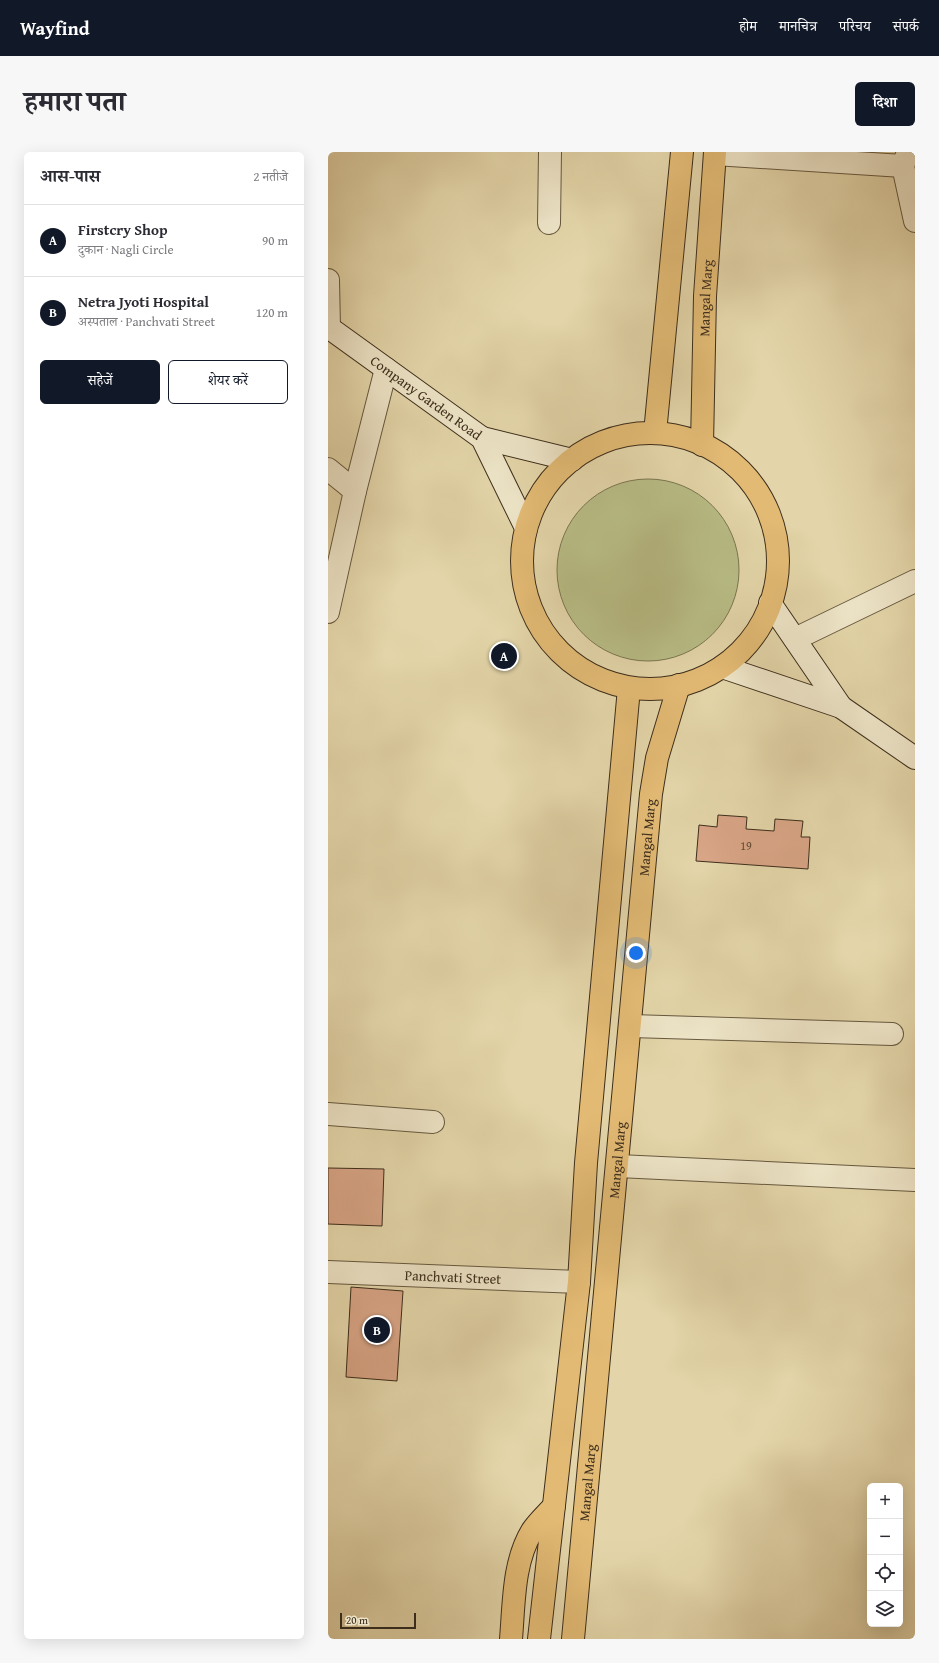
<!DOCTYPE html>
<html lang="hi">
<meta charset="utf-8">
<style>
body{margin:0;font-family:"Gentium Book Plus","Noto Serif Devanagari",serif;background:#f7f7f7;color:#2b2b33}
.controls{position:absolute;right:12px;bottom:12px;display:grid;overflow:hidden;border-radius:6px;box-shadow:0 4px 16px #0002}
.controls button{width:36px;height:36px;display:grid;place-items:center;padding:0;border:0;border-bottom:1px solid #e1e1e2;background:#fff;color:#2b2b33;font:20px sans-serif}
.scale{position:absolute;left:12px;bottom:10px;width:76px;box-sizing:border-box;padding-left:4px;border:2px solid #3d2e1c;border-top:0;font-size:11px;line-height:14px;white-space:nowrap;color:#3d2e1c;-webkit-text-stroke:3px #ede4c7;paint-order:stroke}
.you{position:absolute;left:308px;top:801px;width:14px;height:14px;margin:-10px;border:3px solid #fff;border-radius:50%;background:#1a73e8;box-shadow:0 0 0 6px #1a73e833}
.badge{display:grid;place-items:center;width:26px;height:26px;border-radius:50%;background:#111827;color:#fff;font-size:13px;font-weight:700}
.pin{position:absolute;translate:-50% -50%;border:2px solid #fff;box-shadow:0 1px 4px #0006}
.list{margin:0;padding:0;list-style:none}
h2{display:flex;justify-content:space-between;align-items:center;height:52px;margin:0;padding:0 16px;font-size:17px}
h2 small{font-size:13px;font-weight:400;color:#7c7c81}
.list li{display:grid;grid-template-columns:26px 1fr auto;gap:12px;align-items:center;box-sizing:border-box;height:72px;padding:0 16px;border-top:1px solid #e1e1e2}
.list b{display:block;font-size:15px;white-space:nowrap}
.list p{margin:0;font-size:13px;white-space:nowrap;color:#7c7c81}
.list em{font-size:13px;font-style:normal;color:#7c7c81}
.actions{display:flex;gap:8px;padding:12px 16px}
.actions a{flex:1;padding:9px 0;border:1px solid #111827;border-radius:6px;text-align:center;font-size:14px;color:#111827}
.actions .main{background:#111827;color:#fff}
.icon{flex:none;width:22px;height:22px;fill:none;stroke:currentColor;stroke-width:2;stroke-linecap:round;stroke-linejoin:round}
.map{position:relative;flex:none;width:587px;height:1487px;overflow:hidden;border-radius:6px}
header{display:flex;align-items:center;gap:24px;box-sizing:border-box;height:56px;padding:0 20px;background:#111827;color:#fff}
header strong{font-size:19px}
nav{display:flex;gap:22px;margin-inline-start:auto;font-size:14px}
.intro{display:flex;align-items:center;justify-content:space-between;box-sizing:border-box;height:96px;padding:0 24px}
h1{margin:0;font-size:28px}
.button{padding:10px 18px;border-radius:6px;background:#111827;color:#fff;font-size:14px;font-weight:700}
main{display:flex;gap:24px;padding:0 24px}
aside{flex:1;background:#fff;border-radius:6px;box-shadow:0 4px 16px #0002}
.map>svg:first-child{display:block}
.green{fill:#b8bc85;stroke:#7a7550}
.building{fill:#d8a586;stroke:#3d2e1c}
.lines{fill:none;stroke-linecap:round;stroke-linejoin:round}
.street-casing{stroke:#66583f;stroke-width:24}
.secondary-casing{stroke:#3d2e1c;stroke-width:24}
.primary-casing{stroke:#3d2e1c;stroke-width:24}
.street{stroke:#ede4c7;stroke-width:22}
.secondary{stroke:#ede4c7;stroke-width:22}
.primary{stroke:#e2ba74;stroke-width:22}
.labels{text-anchor:middle;stroke-width:3;stroke-linejoin:round;paint-order:stroke}
.number-label{font-size:12px;fill:#644c36}
.street-label{font-size:14px;fill:#3d2e1c;stroke:#ede4c7}
</style>
<header>
<strong>Wayfind</strong>
<nav><a>होम</a><a>मानचित्र</a><a>परिचय</a><a>संपर्क</a></nav>
</header>
<div class="intro"><h1>हमारा पता</h1><a class="button">दिशा</a></div>
<main>
<aside>
<h2>आस-पास<small>2 नतीजे</small></h2>
<ul class="list">
<li><span class="badge">A</span><div><b>Firstcry Shop</b><p>दुकान · Nagli Circle</p></div><em>90 m</em></li>
<li><span class="badge">B</span><div><b>Netra Jyoti Hospital</b><p>अस्पताल · Panchvati Street</p></div><em>120 m</em></li>
</ul>
<div class="actions"><a class="main">सहेजें</a><a>शेयर करें</a></div>
</aside>
<div class="map">
<svg width="587" height="1487" viewBox="0 0 587 1487">
<rect width="100%" height="100%" fill="#e3d5a9"/>
<filter id="stains"><feTurbulence type="fractalNoise" baseFrequency=".005" numOctaves="4"/><feColorMatrix values="0 0 0 0 .2 0 0 0 0 .09 0 0 0 0 .02 0 0 0 .5 -.17"/></filter>
<radialGradient id="worn" r=".72"><stop offset=".6" stop-color="#630" stop-opacity="0"/><stop offset="1" stop-color="#630" stop-opacity=".3"/></radialGradient>
<circle class="green" cx="320" cy="418" r="91"/>
<g class="building">
<path d="M 390,663 L 419,665 L 418,677 L 446,679 L 447,667 L 475,669 L 473,685 L 482,685 L 480,717 L 368,709 L 371,673 L 389,675 Z"/>
<path d="M 0,1016 L 56,1017 L 54,1074 L 0,1072 Z"/>
<path d="M 23,1135 L 75,1139 L 69,1229 L 18,1225 Z"/>
</g>
<g class="lines">
<defs>
<g id="street">
<path d="M 580,0 L 575,14 L 587,69"/>
<path d="M 387,2 L 575,14"/>
<path d="M 221,71 L 222,0"/>
<path d="M 0,128 L 1,176"/>
<path d="M 0,317 L 27,339"/>
<path d="M 0,460 L 27,339 L 58,217"/>
<path d="M 467,487 L 587,429"/>
<path d="M 303,874 L 564,882"/>
<path d="M 0,962 L 105,970"/>
<path d="M 290,1014 L 587,1028"/>
<path id="s1" d="M 0,1120 L 251,1130"/>
</g>
<g id="secondary">
<path id="s2" d="M 0,175 L 154,286 L 198,376"/>
<path d="M 154,286 L 244,308"/>
<path d="M 442,451 L 513,555"/>
<path d="M 394,515 L 513,555 L 587,606"/>
</g>
<g id="primary">
<path d="M 327,281 L 354,0"/>
<circle cx="322" cy="409" r="128"/>
<path id="s3" d="M 374,293 L 377,144 L 387,0"/>
<path d="M 183,1487 C 186,1452 185,1410 204,1379 C 210,1370 219,1362 226,1354"/>
<path d="M 211,1487 L 251,1130 L 258,1011 L 301,536"/>
<path id="s4" d="M 245,1487 L 323,642 L 329,606 L 351,533"/>
</g>
</defs>
<use href="#street" class="street-casing"/>
<use href="#secondary" class="secondary-casing"/>
<use href="#primary" class="primary-casing"/>
<use href="#street" class="street"/>
<use href="#secondary" class="secondary"/>
<use href="#primary" class="primary"/>
</g>
<g class="labels">
<g class="number-label">
<text x="418" y="698">19</text>
</g>
<g class="street-label">
<text dy="5" stroke="none"><textPath href="#s3" startOffset="147">Mangal Marg</textPath></text>
<text dy="5" stroke="none"><textPath href="#s2" startOffset="121">Company Garden Road</textPath></text>
<text dy="5" stroke="none"><textPath href="#s4" startOffset="805">Mangal Marg</textPath></text>
<text dy="5" stroke="none"><textPath href="#s4" startOffset="481">Mangal Marg</textPath></text>
<text dy="5" stroke="none"><textPath href="#s1" startOffset="125">Panchvati Street</textPath></text>
<text dy="5" stroke="none"><textPath href="#s4" startOffset="157">Mangal Marg</textPath></text>
</g>
</g>
<rect width="100%" height="100%" filter="url(#stains)"/>
<rect width="100%" height="100%" fill="url(#worn)"/>
</svg>
<div class="controls">
<button>+</button>
<button>−</button>
<button><svg class="icon" aria-label="locate" viewBox="0 0 24 24"><circle cx="12" cy="12" r="6"/><path d="M12 2v4M12 18v4M2 12h4M18 12h4"/></svg></button>
<button><svg class="icon" aria-label="layers" viewBox="0 0 24 24"><path d="M12 4l9 5-9 5-9-5zM3 14l9 5 9-5"/></svg></button>
</div>
<div class="scale">20 m</div>
<div class="you"></div>
<div class="pin badge" style="left:176px;top:504px">A</div>
<div class="pin badge" style="left:49px;top:1178px">B</div>
</div>
</main>
